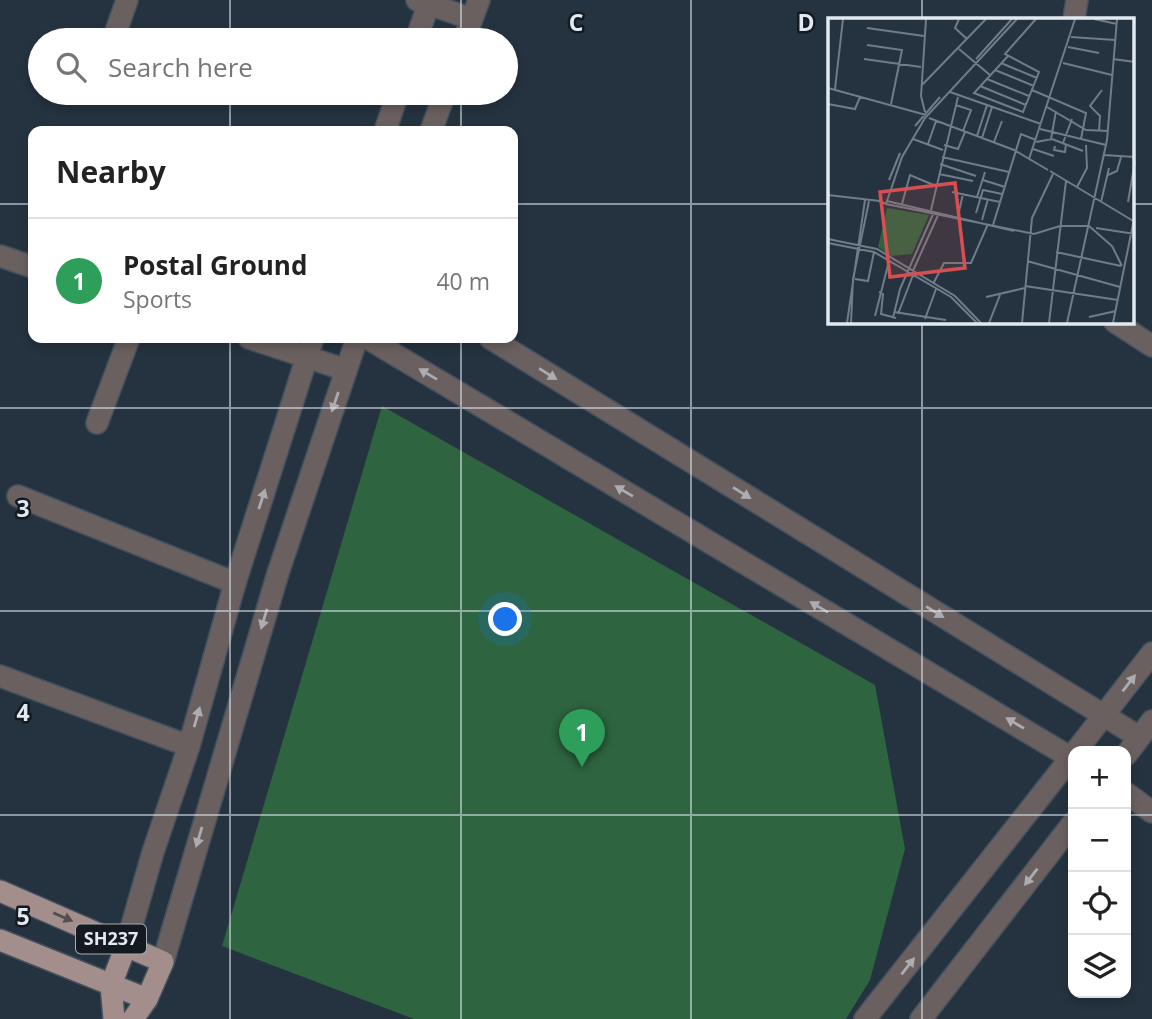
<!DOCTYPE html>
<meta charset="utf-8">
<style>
body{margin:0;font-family:"Open Sans",sans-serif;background:#f2f2f2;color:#222}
.controls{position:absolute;right:21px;bottom:21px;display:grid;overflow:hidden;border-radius:14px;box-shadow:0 4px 10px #0003}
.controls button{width:63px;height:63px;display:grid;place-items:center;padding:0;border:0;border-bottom:2px solid #e0e0e0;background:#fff;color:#222;font:35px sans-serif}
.you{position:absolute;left:506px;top:620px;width:24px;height:24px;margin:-18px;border:5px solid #fff;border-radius:50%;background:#1a73e8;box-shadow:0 0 0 10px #1a73e833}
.badge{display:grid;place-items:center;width:46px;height:46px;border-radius:50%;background:#d93025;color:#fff;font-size:23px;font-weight:700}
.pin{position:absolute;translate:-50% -58px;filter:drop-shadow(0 2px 4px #0008)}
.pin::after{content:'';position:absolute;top:37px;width:24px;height:21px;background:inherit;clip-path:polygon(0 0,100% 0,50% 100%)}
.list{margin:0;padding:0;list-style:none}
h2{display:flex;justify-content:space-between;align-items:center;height:91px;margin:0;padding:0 28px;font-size:30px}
h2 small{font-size:23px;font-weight:400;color:#767676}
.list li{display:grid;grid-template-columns:46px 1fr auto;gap:21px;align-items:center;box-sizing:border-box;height:126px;padding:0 28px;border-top:2px solid #e0e0e0}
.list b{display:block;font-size:26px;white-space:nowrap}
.list p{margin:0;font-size:23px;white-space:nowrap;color:#767676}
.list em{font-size:23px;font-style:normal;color:#767676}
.icon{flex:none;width:38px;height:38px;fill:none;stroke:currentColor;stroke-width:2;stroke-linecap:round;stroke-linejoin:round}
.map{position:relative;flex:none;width:1152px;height:1019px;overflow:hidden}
.search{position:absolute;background:#fff;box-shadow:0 4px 10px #0003;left:28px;top:28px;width:490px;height:77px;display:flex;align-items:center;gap:18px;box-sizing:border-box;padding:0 24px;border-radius:38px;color:#767676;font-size:26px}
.panel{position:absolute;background:#fff;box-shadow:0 4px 10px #0003;left:28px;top:126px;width:490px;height:217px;border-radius:14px}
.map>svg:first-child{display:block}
.green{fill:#2e6440}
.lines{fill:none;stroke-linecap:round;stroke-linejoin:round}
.minor-casing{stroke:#43505d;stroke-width:24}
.major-casing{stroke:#43505d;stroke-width:24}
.minor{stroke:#6b6060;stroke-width:21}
.major{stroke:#a38e8c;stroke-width:21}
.oneway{fill:#acacb1}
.oneway2{fill:#544e51}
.grid{fill:none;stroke:#e1eaf3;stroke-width:2;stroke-opacity:0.55}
.labels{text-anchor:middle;stroke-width:5;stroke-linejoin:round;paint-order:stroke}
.shield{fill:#141a20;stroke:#a4acb4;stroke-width:2}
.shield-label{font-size:18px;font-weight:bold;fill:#e1eaf3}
.inset-road{fill:none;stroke:#707c88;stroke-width:2}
.view{fill:#d84f51;fill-opacity:0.15;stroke:#d84f51;stroke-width:3.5}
.inset-edge{fill:none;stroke:#e1eaf3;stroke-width:3.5}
.grid-label{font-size:23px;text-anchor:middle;font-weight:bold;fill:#e1eaf3;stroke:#141a20;stroke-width:5;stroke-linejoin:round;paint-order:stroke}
</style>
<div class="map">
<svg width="1152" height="1019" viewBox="0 0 1152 1019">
<rect width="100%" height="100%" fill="#253340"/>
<path class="green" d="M 382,406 L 875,685 L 905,849 L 870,980 L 846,1019 L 414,1019 L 222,946 Z"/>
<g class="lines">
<defs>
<g id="minor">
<path d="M 417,0 L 472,19"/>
<path d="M 1074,19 L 1077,0"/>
<path d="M 113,40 L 127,0"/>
<path d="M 416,40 L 430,0"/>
<path d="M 464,40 L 479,0"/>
<path d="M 385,131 L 398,93"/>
<path d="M 431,131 L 445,93"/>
<path d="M 0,256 L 33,267"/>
<path d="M 1115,322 L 1152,346"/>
<path d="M 249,338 L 346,370"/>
<path d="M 367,338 L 1073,759"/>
<path d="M 490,338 L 1139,737"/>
<path d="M 97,423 L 129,338"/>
<path d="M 18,496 L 235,583"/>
<path d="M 0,676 L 189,746"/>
<path d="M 1076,751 L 1152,653"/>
<path d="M 1126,755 L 1152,721"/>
<path d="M 1126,793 L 1152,812"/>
<path d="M 126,946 L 153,852 L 189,746 L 235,583 L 313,338"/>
<path d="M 163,962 L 278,573 L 357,338"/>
<path d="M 865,1019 L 1073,755"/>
<path d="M 921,1019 L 1073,823"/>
</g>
<g id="major">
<path d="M 0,891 L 163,962 L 147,999 L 133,1019"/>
<path d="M 0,940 L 147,999"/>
<path d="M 114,1019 L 111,985 L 126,946"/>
</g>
</defs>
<use href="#minor" class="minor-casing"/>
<use href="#major" class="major-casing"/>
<use href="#minor" class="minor"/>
<use href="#major" class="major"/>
</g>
<defs><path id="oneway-solid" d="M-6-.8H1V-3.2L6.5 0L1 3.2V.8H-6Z" transform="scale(1.75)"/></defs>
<g class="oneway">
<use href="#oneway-solid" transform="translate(428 374) rotate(-149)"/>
<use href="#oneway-solid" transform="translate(548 374) rotate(32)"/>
<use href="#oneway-solid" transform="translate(335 402) rotate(109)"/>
<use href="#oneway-solid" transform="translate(624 491) rotate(-149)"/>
<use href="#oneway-solid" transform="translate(742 493) rotate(32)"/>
<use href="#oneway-solid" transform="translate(262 499) rotate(-72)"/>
<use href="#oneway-solid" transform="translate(819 607) rotate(-149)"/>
<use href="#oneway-solid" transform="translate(935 612) rotate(32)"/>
<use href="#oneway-solid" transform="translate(264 619) rotate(107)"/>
<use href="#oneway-solid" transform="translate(1129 683) rotate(-52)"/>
<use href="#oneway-solid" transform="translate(197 717) rotate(-74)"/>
<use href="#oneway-solid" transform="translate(1015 723) rotate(-149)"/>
<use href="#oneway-solid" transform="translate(199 837) rotate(107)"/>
<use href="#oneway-solid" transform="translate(1031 877) rotate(128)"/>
<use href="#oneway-solid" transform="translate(908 966) rotate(-52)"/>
</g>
<use class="oneway2" href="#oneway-solid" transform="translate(63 917) rotate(23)"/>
<path class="grid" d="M 230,0 L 230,40M 461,0 L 461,40M 691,0 L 691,1019M 922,0 L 922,19M 230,93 L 230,131M 461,93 L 461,131M 0,204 L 33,204M 513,204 L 830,204M 1133,204 L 1152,204M 922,322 L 922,1019M 230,338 L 230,1019M 461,338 L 461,1019M 0,408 L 1152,408M 0,611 L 1152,611M 0,815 L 1073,815M 1126,815 L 1152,815"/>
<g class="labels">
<rect class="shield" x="76" y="924.5" width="70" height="29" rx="5"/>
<g class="shield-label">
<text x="111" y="945">SH237</text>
</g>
</g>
<g transform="translate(828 18)">
<rect width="306" height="306" fill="#253340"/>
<path d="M 59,190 L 101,197 L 84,236 L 63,238 L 50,229 Z" fill="#2e6440"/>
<path class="inset-road" d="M 131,1 L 127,10 L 139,21M 266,1 L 289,6M 39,10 L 96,18M 243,19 L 287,22M 39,27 L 74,32 L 63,86M 240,29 L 271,35M 131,31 L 162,57M 180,38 L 146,75 L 195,94 L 211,54 L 177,36 L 208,1M 36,41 L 93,49M 148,41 L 184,1M 285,41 L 307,44M 173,45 L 209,60M 235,45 L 284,57M 167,52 L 206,68M 159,61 L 201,78M 94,67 L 158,1M 152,68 L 198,87M 0,70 L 98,97M 7,71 L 15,1M 204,72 L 258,95 L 253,121M 122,74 L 213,106M 0,86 L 27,91 L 32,79M 128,87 L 143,92 L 135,113M 219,89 L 258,112 L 280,113M 97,94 L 93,78 L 98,1M 101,100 L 186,132 L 220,152M 87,108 L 112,79M 212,111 L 278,127M 271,113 L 272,98 L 262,88 L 274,72M 149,118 L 159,87M 154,120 L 164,89M 85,121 L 115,132M 223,121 L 228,93M 166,124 L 174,103M 208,124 L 224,121 L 255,133M 235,125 L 244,101M 100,126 L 108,103M 116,127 L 130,131 L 137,114M 227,128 L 226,132 L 237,134 L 238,126M 205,131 L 226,138M 276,137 L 307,139M 114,139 L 181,154M 201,141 L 247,1M 112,146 L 148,158M 222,153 L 307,204M 111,156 L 145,163M 280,157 L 289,153 L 293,139M 61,162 L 72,135M 155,162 L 177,169M 249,169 L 259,150 L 258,127M 124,174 L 172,184M 0,177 L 52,183M 149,179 L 157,154M 51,183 L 58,186 L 74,139 L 97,100 L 189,1M 59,183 L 186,213M 273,184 L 281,150M 300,184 L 307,143M 58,186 L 206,216 L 232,208 L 261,208 L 284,228 L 294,248M 74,186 L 82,157 L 108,168M 103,192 L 130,79M 148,195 L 155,172 L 174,176M 130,198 L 135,176M 154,202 L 160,181M 165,207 L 193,116 L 208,122M 268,210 L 307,216M 0,221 L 49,231 L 127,278 L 153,305M 0,225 L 46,234 L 123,279 L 149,305M 228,234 L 293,248M 199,243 L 292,269M 84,255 L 111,195M 27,261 L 40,263 L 46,234M 105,266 L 116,245 L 143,245 L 160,206M 197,268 L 290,282M 51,274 L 55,276 L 53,296 L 68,300M 158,279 L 197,270M 66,294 L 118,302M 70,296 L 85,257M 47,298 L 61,243M 261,299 L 288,293M 65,300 L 72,271 L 106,194M 97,301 L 108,271M 19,305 L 37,182M 23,305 L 25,261 L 41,183M 161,305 L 172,277M 194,305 L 204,200 L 225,156M 221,305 L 238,163M 239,305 L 279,122 L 289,1M 285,305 L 306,201"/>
<path class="view" d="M 127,165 L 137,250 L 62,259 L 52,174 Z"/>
<rect width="306" height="306" class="inset-edge"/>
</g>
<g class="grid-label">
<text x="576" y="31">C</text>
<text x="806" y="31">D</text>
<text x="23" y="517">3</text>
<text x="23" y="721">4</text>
<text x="23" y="925">5</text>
</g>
</svg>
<div class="controls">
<button>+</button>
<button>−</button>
<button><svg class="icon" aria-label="locate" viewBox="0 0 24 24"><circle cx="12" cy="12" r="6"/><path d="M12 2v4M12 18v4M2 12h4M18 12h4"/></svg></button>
<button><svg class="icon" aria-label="layers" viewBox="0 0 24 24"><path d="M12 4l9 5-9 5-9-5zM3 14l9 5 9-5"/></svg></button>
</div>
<div class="you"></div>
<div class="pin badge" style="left:582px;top:767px;background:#2e9e5b">1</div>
<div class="search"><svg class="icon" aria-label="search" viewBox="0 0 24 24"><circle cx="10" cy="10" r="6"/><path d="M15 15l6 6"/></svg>Search here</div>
<section class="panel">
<h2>Nearby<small></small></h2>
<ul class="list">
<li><span class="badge" style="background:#2e9e5b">1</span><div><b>Postal Ground</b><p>Sports</p></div><em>40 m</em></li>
</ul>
</section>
</div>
